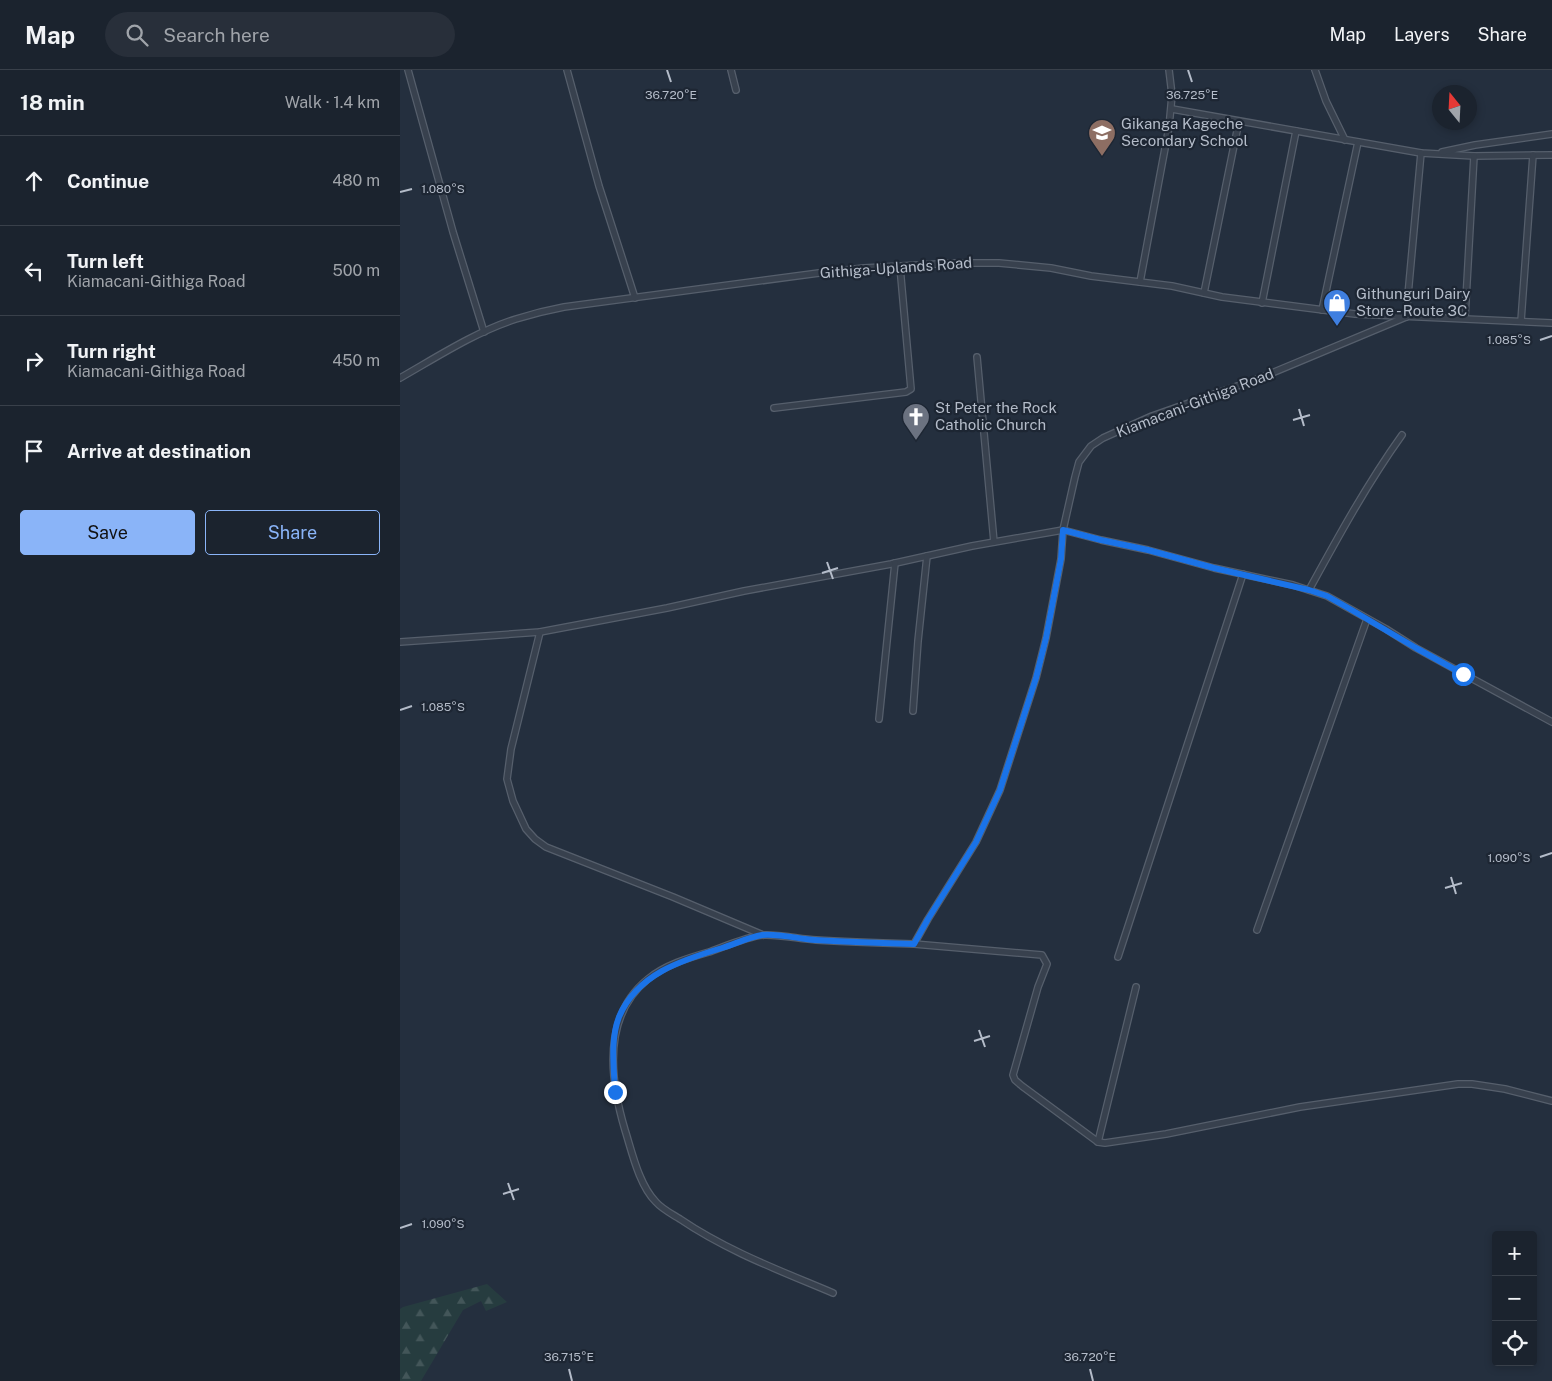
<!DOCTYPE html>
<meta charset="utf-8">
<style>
body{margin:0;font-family:"Public Sans",sans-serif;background:#282f3a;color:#f1f3f6}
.controls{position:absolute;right:15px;bottom:15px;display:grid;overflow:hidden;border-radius:5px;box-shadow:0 2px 8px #0003}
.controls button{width:45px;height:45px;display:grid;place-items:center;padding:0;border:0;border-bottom:1px solid #39404a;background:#1b232e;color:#f1f3f6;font:25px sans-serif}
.compass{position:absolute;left:1032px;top:15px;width:45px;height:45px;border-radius:50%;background:#1b232e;box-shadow:0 2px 8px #0003;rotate:342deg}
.stop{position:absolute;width:15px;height:15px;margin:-11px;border:4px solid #1a73e8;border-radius:50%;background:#fff}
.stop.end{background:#1a73e8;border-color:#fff;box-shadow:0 1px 5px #0008}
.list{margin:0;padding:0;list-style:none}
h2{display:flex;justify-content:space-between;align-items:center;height:65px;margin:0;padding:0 20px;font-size:21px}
h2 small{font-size:16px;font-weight:400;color:#a0a4aa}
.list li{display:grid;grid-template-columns:32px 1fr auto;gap:15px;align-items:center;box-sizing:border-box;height:90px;padding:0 20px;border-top:1px solid #39404a}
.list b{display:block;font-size:19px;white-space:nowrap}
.list p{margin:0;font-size:16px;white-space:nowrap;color:#a0a4aa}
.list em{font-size:16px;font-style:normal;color:#a0a4aa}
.actions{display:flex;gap:10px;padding:15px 20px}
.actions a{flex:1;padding:11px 0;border:1px solid #8ab4f8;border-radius:5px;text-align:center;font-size:18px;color:#8ab4f8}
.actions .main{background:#8ab4f8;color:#111}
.icon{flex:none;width:28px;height:28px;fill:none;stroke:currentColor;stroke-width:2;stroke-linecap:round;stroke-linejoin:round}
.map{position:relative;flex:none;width:1152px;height:1311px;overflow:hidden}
header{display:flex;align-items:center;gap:30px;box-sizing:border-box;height:70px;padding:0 25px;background:#1b232e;border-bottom:1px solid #39404a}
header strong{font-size:24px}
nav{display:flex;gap:28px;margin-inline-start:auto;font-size:18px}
.search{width:350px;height:45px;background:#282f3a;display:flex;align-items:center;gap:12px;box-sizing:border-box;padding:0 18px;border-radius:28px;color:#a0a4aa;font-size:19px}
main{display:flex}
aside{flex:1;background:#1b232e}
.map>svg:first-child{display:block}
.forest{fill:url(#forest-firs)}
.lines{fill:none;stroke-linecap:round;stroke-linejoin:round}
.minor-casing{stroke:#565f6c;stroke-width:8}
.minor{stroke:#38414e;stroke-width:5.5}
.route{stroke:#1a73e8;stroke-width:6}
.ticks{fill:none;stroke:#b4bcc9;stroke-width:2}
.labels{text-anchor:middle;stroke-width:4.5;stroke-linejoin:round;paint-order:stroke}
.poi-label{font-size:15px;fill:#b4bcc9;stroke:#1d2633;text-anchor:start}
.street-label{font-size:15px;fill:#b4bcc9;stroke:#1d2633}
.ticks-label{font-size:12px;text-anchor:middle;fill:#b4bcc9;stroke:#1d2633;stroke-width:4.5;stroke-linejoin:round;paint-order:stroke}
</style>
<header>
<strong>Map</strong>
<div class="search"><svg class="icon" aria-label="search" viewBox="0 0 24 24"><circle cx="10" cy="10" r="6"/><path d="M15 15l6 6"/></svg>Search here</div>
<nav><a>Map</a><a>Layers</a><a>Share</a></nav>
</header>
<main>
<aside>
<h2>18 min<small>Walk · 1.4 km</small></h2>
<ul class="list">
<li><svg class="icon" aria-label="ahead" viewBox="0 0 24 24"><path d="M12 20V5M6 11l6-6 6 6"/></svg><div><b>Continue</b></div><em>480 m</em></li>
<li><svg class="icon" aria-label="left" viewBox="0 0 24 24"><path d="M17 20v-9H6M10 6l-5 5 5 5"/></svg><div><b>Turn left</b><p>Kiamacani-Githiga Road</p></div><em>500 m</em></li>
<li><svg class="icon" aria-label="right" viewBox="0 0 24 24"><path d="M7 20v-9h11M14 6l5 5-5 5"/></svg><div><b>Turn right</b><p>Kiamacani-Githiga Road</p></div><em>450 m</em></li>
<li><svg class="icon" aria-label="arrive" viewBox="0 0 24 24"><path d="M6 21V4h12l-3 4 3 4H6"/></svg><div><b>Arrive at destination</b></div></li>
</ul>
<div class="actions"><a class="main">Save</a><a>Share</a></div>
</aside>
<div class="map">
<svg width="1152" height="1311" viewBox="0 0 1152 1311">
<defs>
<pattern id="forest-firs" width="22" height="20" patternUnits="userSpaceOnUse" patternTransform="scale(1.25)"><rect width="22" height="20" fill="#263c3f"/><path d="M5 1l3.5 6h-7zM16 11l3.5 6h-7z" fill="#435659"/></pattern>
</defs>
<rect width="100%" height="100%" fill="#242f3e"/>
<path class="forest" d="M 87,1214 L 107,1232 L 86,1241 L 81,1231 L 63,1240 L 21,1311 L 0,1311 L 0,1239 L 3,1237 Z"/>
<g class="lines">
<defs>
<g id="minor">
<path d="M 8,0 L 53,162 L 84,262"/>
<path d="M 167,0 L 199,116 L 235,228"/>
<path d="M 331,0 L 336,20"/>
<path d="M 915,0 L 926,31 L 945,70"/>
<path d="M 772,39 L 1021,83 L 1074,86 L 1152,85"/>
<path d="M 1042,82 L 1075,75 L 1152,64"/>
<path d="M 740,212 L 769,57 L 772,25 L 769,0"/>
<path d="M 804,223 L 839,51"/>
<path d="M 862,233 L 896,61"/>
<path d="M 922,240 L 958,72"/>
<path d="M 1006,247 L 1021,83"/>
<path d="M 1065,248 L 1074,86"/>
<path d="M 1121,251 L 1133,85"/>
<path d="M 577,287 L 594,472"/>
<path d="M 0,308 C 37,287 75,262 116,249 C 132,244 148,240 164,237 L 419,203 L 464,198 L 556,193 L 599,193 L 651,198 L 691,206 L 772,216 L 822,227 L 955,244 L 1152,253"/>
<path d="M 374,338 L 506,322 L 511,319 L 500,197"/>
<path d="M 909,520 C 938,467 967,414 1002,365"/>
<path d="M 140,562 L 111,679 L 107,709 L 113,731 L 126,759 L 135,769 L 146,777 L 273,827 L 363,865"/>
<path d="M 0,572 L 140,562 L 267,538 L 344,521 L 491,494 L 572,476 L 663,460 L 701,470 L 748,480 L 814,498 L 893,515 L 927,526 L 986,559 L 1016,578 L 1152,652"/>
<path d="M 513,641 L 518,571 L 527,486"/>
<path d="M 479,649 L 495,493"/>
<path d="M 857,860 L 967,549"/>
<path d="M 514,874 L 642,885 L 647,894 L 638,917 L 613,1005 L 615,1010 L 622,1016 L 698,1072 L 705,1073 L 766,1064 L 900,1037 L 1058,1014 L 1072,1014 L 1105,1019 L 1152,1031"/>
<path d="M 718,887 L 843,504"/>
<path d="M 698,1072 L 736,917"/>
<path d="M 433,1223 C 381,1201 327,1181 280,1149 C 272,1144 262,1139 256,1132 C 239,1115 232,1082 225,1060 C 210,1010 202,946 248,909 C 265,895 288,888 309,882 C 323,877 349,866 363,865 C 378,864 400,869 416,870 C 448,872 481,873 514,874 L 528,849 L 576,772 L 600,720 L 636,608 L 646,568 L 661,489 L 663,460 L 675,407 L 679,392 L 691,376 L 703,368 L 752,346 L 860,308 L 1006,247"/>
</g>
</defs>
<use href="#minor" class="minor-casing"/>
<use href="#minor" class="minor"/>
</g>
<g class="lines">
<path class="route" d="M 215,1022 C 214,998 210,970 219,947 C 237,904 282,890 322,878 C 335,874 349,867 362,865 C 376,863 400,869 415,870 C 448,872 481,873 514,874 L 528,849 L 576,772 L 600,720 L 636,608 L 646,568 L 661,489 L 663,460 L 701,470 L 748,480 L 814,498 L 909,520 L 927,526 L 950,539 L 1016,578 L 1063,604"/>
</g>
<path class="ticks" d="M 267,0 L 271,12M 788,0 L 792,12M 0,122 L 12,119M 1140,270 L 1152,266M 899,339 L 904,356M 893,350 L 910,345M 427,492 L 433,509M 422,503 L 438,498M 0,640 L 12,636M 1140,787 L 1152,783M 1051,807 L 1056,824M 1045,818 L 1062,813M 579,960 L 585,977M 574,971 L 590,966M 108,1113 L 114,1130M 103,1124 L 119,1119M 0,1158 L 12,1154M 169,1299 L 172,1311M 690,1299 L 693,1311"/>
<defs>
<symbol id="school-pin" viewBox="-11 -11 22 30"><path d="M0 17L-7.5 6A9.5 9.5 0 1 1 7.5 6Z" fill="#8d6e63" stroke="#1d2633"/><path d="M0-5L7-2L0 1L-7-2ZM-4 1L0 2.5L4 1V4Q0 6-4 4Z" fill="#fff"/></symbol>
<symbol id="shop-pin" viewBox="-11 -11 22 30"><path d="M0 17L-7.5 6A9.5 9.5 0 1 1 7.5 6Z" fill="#3f7fe0" stroke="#1d2633"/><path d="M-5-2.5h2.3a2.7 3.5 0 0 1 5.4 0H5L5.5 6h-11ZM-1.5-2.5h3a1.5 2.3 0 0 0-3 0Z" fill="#fff"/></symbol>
<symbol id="church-pin" viewBox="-11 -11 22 30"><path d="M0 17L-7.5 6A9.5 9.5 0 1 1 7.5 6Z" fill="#6b7280" stroke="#1d2633"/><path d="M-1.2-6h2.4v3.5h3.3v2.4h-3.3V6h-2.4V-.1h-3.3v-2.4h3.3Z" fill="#fff"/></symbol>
</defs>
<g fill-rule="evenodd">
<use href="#school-pin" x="686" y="47" width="32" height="43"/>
<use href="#shop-pin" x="921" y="217" width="32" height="43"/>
<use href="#church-pin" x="500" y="331" width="32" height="43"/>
</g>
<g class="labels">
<g class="poi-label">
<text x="721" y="59">Gikanga Kageche<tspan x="721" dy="17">Secondary School</tspan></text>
<text x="956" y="229">Githunguri Dairy<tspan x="956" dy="17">Store - Route 3C</tspan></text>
<text x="535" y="343">St Peter the Rock<tspan x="535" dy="17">Catholic Church</tspan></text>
</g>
<g class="street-label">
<text transform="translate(496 198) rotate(-4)" y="5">Githiga-Uplands Road</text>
<text transform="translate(795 333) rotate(-21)" y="5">Kiamacani-Githiga Road</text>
</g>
</g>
<g class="ticks-label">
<text x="271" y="29">36.720°E</text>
<text x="792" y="29">36.725°E</text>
<text x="43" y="123">1.080°S</text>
<text x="1109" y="274">1.085°S</text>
<text x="43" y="641">1.085°S</text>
<text x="1109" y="792">1.090°S</text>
<text x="43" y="1158">1.090°S</text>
<text x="169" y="1291">36.715°E</text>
<text x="690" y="1291">36.720°E</text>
</g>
</svg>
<div class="controls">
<button>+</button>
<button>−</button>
<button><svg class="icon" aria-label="locate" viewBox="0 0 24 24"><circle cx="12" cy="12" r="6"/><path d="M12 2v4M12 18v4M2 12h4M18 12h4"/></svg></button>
</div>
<svg class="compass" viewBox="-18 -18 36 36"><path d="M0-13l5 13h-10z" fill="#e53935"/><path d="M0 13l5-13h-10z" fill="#a0a4aa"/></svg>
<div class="stop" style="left:1063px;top:604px"></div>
<div class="stop end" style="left:215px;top:1022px"></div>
</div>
</main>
